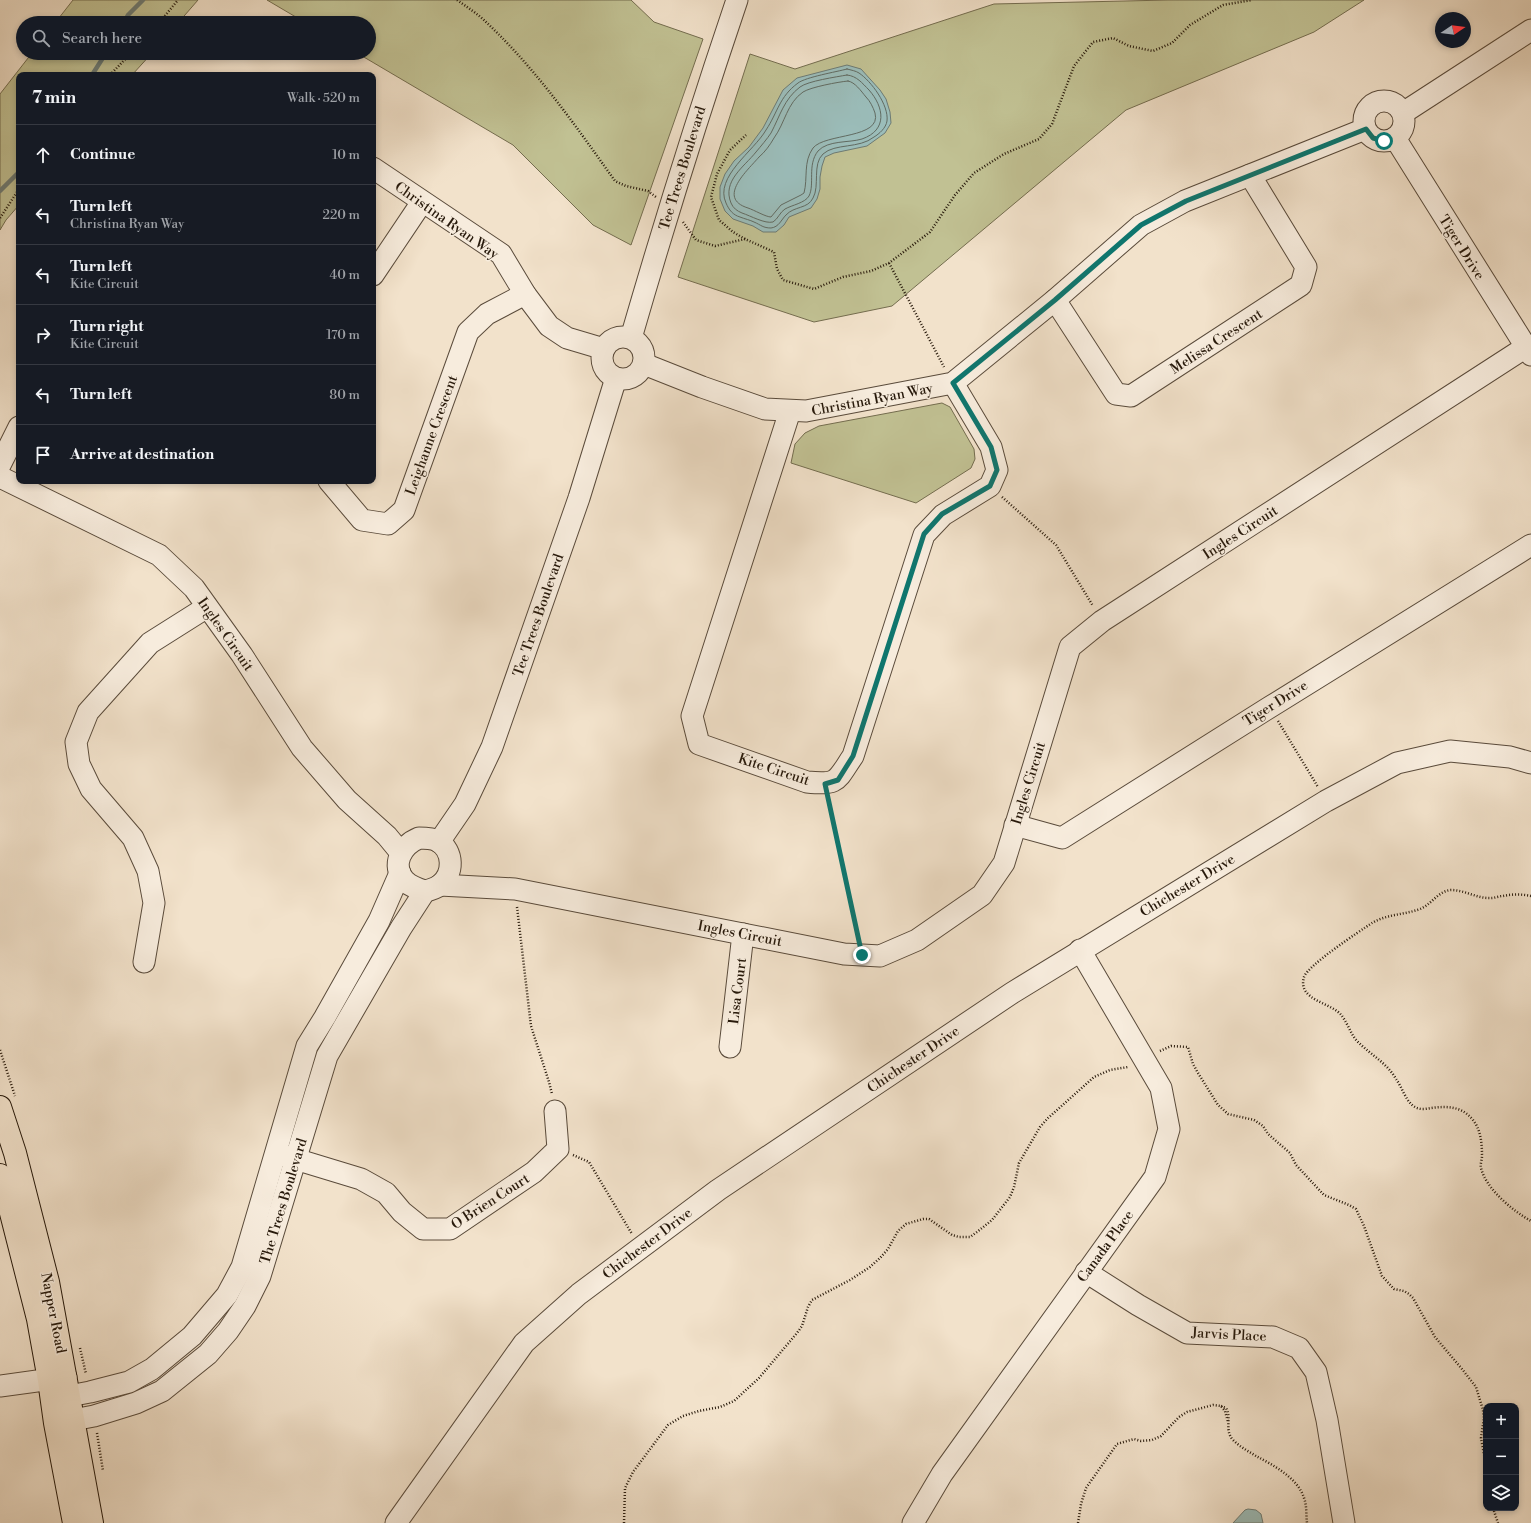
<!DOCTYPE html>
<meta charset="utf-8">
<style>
body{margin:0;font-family:"Libre Bodoni",serif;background:#242831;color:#f1f3f6}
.controls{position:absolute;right:12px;bottom:12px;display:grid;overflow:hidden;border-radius:8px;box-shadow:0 2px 6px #0003}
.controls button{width:36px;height:36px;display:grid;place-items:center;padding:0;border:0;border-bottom:1px solid #363941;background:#171b24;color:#f1f3f6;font:20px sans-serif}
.compass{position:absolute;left:1435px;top:12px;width:36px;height:36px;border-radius:50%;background:#171b24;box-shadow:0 2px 6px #0003;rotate:77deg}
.stop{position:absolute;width:12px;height:12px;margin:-9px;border:3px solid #0f766e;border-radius:50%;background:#fff}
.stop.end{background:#0f766e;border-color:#fff;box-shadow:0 1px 4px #0008}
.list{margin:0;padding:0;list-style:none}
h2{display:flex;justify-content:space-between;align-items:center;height:52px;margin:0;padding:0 16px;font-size:17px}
h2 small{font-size:13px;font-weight:400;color:#9ea1a6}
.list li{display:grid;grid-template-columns:26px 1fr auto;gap:12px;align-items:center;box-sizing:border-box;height:60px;padding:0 16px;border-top:1px solid #363941}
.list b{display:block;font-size:15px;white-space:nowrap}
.list p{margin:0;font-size:13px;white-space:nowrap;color:#9ea1a6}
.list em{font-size:13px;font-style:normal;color:#9ea1a6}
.icon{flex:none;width:22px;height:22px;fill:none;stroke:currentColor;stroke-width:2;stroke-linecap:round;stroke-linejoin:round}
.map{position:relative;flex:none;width:1531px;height:1523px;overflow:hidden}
.search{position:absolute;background:#171b24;box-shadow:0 2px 6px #0003;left:16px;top:16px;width:360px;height:44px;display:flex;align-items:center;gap:10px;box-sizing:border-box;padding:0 14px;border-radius:22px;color:#9ea1a6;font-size:15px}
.panel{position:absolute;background:#171b24;box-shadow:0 2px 6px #0003;left:16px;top:72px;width:360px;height:412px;border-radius:8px}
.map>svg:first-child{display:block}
.green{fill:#c1c193;stroke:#746d4f}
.water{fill:#9bbdba;stroke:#6d7b74}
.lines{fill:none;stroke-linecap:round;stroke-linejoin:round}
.shore{stroke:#616b62;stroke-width:1}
.stream{stroke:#6d7b74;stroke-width:4.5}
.minor-casing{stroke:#5a4b3b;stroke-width:23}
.major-casing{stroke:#27190b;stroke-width:24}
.path{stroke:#27190b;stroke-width:2.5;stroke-dasharray:1 2;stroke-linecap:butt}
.minor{stroke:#f7ecdd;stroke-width:21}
.major{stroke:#f2e2cb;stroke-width:22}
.route{stroke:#0f766e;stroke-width:5}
.labels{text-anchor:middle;stroke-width:3;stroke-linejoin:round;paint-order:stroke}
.street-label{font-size:14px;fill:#27190b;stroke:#f7ecdd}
</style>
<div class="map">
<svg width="1531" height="1523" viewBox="0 0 1531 1523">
<rect width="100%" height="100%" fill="#f2e2cb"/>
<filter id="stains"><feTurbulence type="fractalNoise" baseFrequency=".005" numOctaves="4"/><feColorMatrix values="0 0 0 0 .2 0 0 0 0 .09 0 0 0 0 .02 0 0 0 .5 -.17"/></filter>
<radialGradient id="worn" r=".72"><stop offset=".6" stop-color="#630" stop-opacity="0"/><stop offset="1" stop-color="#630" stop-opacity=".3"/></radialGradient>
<g class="green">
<path d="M 73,0 L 198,0 L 178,23 L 55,23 Z"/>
<path d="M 267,0 L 631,0 L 654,22 L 703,39 L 631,245 L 593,225 L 513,145 L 357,53 L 369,53 L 369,23 L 306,23 Z"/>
<path d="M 1168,0 L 1364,0 L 1314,32 L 1126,110 L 892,306 L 814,322 L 678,277 L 750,54 L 795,69 L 994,4 Z"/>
<path d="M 32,53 L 152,53 L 132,75 L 19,75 L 19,205 L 6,220 L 0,230 L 0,94 Z"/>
<path d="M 942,403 L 950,407 L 974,449 L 975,459 L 971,468 L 916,503 L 791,463 L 795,444 L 805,433 L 819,426 Z"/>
</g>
<g class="water">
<path d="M 847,65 L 861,69 L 880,90 L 886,99 L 890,112 L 891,123 L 885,133 L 867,146 L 834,153 L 825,157 L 822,166 L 820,177 L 820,189 L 817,199 L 811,208 L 789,217 L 784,225 L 776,232 L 763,232 L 753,226 L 733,219 L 725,211 L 720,199 L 720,187 L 725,174 L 734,161 L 749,147 L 763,128 L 783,90 L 797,78 Z"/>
<path d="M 1248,1509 L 1256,1510 L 1261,1514 L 1263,1523 L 1233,1523 L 1245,1510 Z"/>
</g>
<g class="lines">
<g class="shore">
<path d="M 847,69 C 851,70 856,71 859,73 C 871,81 889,105 887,121 C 886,128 879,134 874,137 C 859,149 835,143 823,154 C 812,164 820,186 813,198 C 808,209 794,206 786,215 C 781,220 779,227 771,228 C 763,228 761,225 754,222 C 750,220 745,219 740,217 C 733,215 729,210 726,203 C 714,177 754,151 766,130 C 778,112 779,97 798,83 C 806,77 836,72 847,69 Z"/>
<path d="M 847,75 C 857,76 862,83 869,90 C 884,107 888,130 862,139 C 849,143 828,140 818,151 C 807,165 815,184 809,196 C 805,203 792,205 785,209 C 780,212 778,219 773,222 C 765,224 751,216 742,213 C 737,211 733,208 731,203 C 722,181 744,167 756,152 C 761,146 767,139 771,133 C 780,116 784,99 800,87 C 808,81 836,77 847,75 Z"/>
<path d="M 848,81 C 855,82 861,91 866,97 C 870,101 873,107 875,113 C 882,139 825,133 813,148 C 803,162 808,178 804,193 L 801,195 L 781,205 L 771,217 C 766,217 754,210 748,208 C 716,198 748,170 759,157 C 765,152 770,145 774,138 C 785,123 787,103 803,92 C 811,87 838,82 848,81 Z"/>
</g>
<g class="stream">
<path d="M 124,23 L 128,15 L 143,0"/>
<path d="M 92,75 L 106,53"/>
<path d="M 0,191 L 19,172"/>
</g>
<defs>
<g id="minor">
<circle cx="1384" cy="121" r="20"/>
<path d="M 1403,113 L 1531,30"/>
<path d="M 1395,138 L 1531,355"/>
<path d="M 373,168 L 501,254 L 525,294 L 549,326 L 567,338 L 604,349"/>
<path d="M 373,275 L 422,202"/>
<path d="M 1055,300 L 1116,394 L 1131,396 L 1301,285 L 1306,267 L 1250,175"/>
<circle cx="623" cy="358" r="21"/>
<path d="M 631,338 C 664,224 699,112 737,0"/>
<path d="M 644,364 L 702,387 L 765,409 L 806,411 L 953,383 L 1055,300 L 1141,225 L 1185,201 L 1365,129"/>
<path d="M 790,411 L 692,716 L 699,744 L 807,782 C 839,785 836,781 853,756 L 924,535 L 943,515 L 990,486 L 997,470 L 991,447 L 953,383"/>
<path d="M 0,465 L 19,427"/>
<path d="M 0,477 L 159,555 L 194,588 L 242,655 L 302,748 L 347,800 L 387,836 L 401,853"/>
<path d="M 329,481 L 362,520 L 388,524 L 404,510 L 468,332 L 487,314 L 525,294"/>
<path d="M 1015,825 L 1062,838 L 1270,707 L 1531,545"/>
<path d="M 419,838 C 426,838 432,838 438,841 C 454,851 454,874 440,885 C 436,888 430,890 425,891 C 418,889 411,887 405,881 C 390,865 402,845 419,838 Z"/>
<path d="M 439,842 L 465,804 L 492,747 L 579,498 L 616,378"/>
<path d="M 440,885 L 515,889 L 844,954 L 880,956 L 917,940 L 982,895 L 1004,863 L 1070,647 L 1102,621 L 1526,347"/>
<path d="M 144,962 L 154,903 L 148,871 L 133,838 L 91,789 L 79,764 L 76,742 L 88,712 L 150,643 L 207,607"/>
<path d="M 730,1047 L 743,934"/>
<path d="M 282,1155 L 361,1179 L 386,1193 L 402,1212 L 423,1229 L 450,1229 L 534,1172 L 558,1149 L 555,1111"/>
<path d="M 1086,1272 L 1138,1305 L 1187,1333 L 1273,1337 L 1299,1348 L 1316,1372 L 1327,1420 L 1344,1523"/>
<path d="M 0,1386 L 66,1377"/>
<path d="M 53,1399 L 90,1392 L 129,1382 L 152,1369 L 192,1336 L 227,1295 L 242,1267 L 307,1046 L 325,1017 L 379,921 L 400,873"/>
<path d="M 57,1423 L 94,1416 L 136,1403 L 162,1391 L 208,1354 L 228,1331 L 245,1306 L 260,1276 L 327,1056 L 401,928 L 425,891"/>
<path d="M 396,1523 L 524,1343 L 579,1294 L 718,1190 L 1012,993 L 1326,801 L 1397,763 L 1450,751 L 1510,757 L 1531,763"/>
<path d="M 913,1523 L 942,1474 L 1155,1177 L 1169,1129 L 1161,1088 L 1080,950"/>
</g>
<g id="major">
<path d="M 0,1107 L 15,1153 L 48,1282 L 92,1523"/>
<path d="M 0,1175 L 11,1213 L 38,1319 L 49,1380 L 55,1423 L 74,1523"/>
</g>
</defs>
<use href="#minor" class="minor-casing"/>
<use href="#major" class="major-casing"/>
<g class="path">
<path d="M 457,0 C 467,7 478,14 486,22 C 537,70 575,125 615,181 L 626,186 L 648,191 L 656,197"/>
<path d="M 159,23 L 178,0"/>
<path d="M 110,75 L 131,53"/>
<path d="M 0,218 L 19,189"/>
<path d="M 683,222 L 696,240 L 715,246 L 745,239 L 774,252 L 777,269 L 783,280 L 814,289 L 843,277 L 871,271 L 889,263 L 930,232 L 955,195 L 974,173 L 1004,154 L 1039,139 L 1052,124 L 1074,66 L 1093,42 L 1113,38 L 1129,46 L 1153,51 L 1172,43 L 1190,25 L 1223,5 L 1252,0"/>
<path d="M 745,239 L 733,232 L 719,220 L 711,197 L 717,174 L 730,150 L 746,135"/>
<path d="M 889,263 L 944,367"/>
<path d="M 1002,497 L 1056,545 L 1093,606"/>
<path d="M 1278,721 L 1318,787"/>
<path d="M 829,800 L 858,937"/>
<path d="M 1531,896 C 1522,894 1512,894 1503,896 C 1499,896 1495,898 1491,898 C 1478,899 1465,890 1451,890 C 1438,891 1431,905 1420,909 C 1404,915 1387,914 1372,923 C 1360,931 1308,965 1304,977 C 1297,1001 1332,1002 1342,1016 C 1348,1024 1351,1035 1358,1042 C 1371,1055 1387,1063 1396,1079 C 1402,1087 1406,1102 1415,1107 C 1420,1110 1426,1109 1431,1108 C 1447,1106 1462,1106 1473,1120 C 1481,1130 1482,1144 1482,1156 C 1482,1160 1480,1164 1481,1168 C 1486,1189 1513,1211 1531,1221"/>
<path d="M 517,907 L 531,1026 L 549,1082 L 552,1094"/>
<path d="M 0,1050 L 15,1096"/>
<path d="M 1160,1051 L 1171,1046 L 1188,1047 L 1193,1064 L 1198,1073 L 1218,1105 L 1228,1114 L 1254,1120 L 1263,1126 L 1268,1134 L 1290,1153 L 1296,1165 L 1324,1195 L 1349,1205 L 1356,1209 L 1364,1226 L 1382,1276 L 1394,1289 L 1404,1291 L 1409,1294 L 1413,1298 L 1435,1337 L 1462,1369 L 1476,1387 L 1483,1410 L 1484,1418 L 1481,1438 L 1486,1465"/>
<path d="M 573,1155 L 589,1162 L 632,1234"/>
<path d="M 80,1348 L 86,1374"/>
<path d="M 1221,1406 L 1226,1408 C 1232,1418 1224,1430 1233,1440 C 1240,1447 1248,1451 1256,1456 C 1273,1465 1298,1478 1304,1498 C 1307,1506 1306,1515 1307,1523"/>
<path d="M 97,1433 L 103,1471"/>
<path d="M 1493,1508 L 1498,1523"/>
<path d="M 624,1523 L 625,1488 L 633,1472 L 668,1425 L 683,1416 L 699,1411 L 720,1407 L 734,1401 L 759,1378 L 797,1333 L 802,1326 L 808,1307 L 812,1300 L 850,1280 L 870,1267 L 880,1258 L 888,1249 L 898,1231 L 906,1224 L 923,1219 L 929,1219 L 952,1235 L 959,1237 L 970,1237 L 977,1232 L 992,1220 L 1010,1197 L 1014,1187 L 1019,1163 L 1040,1127 L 1048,1118 L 1094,1077 L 1110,1070 L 1128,1067"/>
<path d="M 1078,1523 L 1081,1504 L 1086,1488 L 1117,1444 L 1134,1439 L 1141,1441 L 1152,1440 L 1161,1436 L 1179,1417 L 1187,1412 L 1213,1405 L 1221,1406 L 1225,1411 L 1228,1422"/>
</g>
<use href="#minor" class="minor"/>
<use href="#major" class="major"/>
</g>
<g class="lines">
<path class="route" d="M 862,955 L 825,784 L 838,780 L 853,756 L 924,534 L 942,514 L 990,486 L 997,470 L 991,447 L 953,383 L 1055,300 L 1141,225 L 1186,201 L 1366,129 L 1373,138 L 1384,141"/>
</g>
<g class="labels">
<g class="street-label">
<text transform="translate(682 168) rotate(-73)" y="5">Tee Trees Boulevard</text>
<text transform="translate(447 220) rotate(35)" y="5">Christina Ryan Way</text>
<text transform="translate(1462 247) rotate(58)" y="5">Tiger Drive</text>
<text transform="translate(1216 341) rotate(-33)" y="5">Melissa Crescent</text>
<text transform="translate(872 399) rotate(-11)" y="5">Christina Ryan Way</text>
<text transform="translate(431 435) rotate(-70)" y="5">Leighanne Crescent</text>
<text transform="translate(1240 532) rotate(-33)" y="5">Ingles Circuit</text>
<text transform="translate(538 615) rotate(-71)" y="5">Tee Trees Boulevard</text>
<text transform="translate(226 634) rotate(55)" y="5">Ingles Circuit</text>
<text transform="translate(1275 703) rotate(-32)" y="5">Tiger Drive</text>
<text transform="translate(774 769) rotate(18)" y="5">Kite Circuit</text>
<text transform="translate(1028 783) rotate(-73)" y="5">Ingles Circuit</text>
<text transform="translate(1187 885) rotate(-31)" y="5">Chichester Drive</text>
<text transform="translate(740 933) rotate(11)" y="5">Ingles Circuit</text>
<text transform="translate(737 991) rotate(-83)" y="5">Lisa Court</text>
<text transform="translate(913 1059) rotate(-34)" y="5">Chichester Drive</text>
<text transform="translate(283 1201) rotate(-73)" y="5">The Trees Boulevard</text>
<text transform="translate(490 1201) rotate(-33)" y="5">O Brien Court</text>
<text transform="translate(647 1243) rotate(-37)" y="5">Chichester Drive</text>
<text transform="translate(1105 1246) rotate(-54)" y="5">Canada Place</text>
<text transform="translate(54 1313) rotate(79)" y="5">Napper Road</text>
<text transform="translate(1229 1334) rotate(3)" y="5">Jarvis Place</text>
</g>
</g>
<rect width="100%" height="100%" filter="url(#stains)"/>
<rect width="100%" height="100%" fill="url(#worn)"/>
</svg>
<div class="controls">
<button>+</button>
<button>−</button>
<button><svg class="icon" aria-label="layers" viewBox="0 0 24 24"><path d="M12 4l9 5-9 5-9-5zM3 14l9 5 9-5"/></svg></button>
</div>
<svg class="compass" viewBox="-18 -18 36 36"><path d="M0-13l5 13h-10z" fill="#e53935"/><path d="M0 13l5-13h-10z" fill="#9ea1a6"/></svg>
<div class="stop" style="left:1384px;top:141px"></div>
<div class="stop end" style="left:862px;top:955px"></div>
<div class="search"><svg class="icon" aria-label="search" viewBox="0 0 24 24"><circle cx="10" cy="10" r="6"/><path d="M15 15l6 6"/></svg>Search here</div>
<section class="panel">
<h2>7 min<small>Walk · 520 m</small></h2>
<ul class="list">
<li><svg class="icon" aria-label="ahead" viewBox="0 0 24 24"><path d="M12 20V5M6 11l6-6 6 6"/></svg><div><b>Continue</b></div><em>10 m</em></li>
<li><svg class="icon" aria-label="left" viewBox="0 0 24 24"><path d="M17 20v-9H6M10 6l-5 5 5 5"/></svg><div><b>Turn left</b><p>Christina Ryan Way</p></div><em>220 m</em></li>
<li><svg class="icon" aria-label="left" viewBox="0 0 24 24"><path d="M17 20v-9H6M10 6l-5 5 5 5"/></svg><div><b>Turn left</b><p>Kite Circuit</p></div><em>40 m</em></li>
<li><svg class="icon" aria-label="right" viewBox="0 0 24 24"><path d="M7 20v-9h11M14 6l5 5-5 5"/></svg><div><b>Turn right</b><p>Kite Circuit</p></div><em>170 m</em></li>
<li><svg class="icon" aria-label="left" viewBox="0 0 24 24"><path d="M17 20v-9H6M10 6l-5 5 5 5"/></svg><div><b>Turn left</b></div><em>80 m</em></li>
<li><svg class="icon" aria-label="arrive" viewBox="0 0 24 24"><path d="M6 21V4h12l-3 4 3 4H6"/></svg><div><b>Arrive at destination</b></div></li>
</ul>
</section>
</div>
